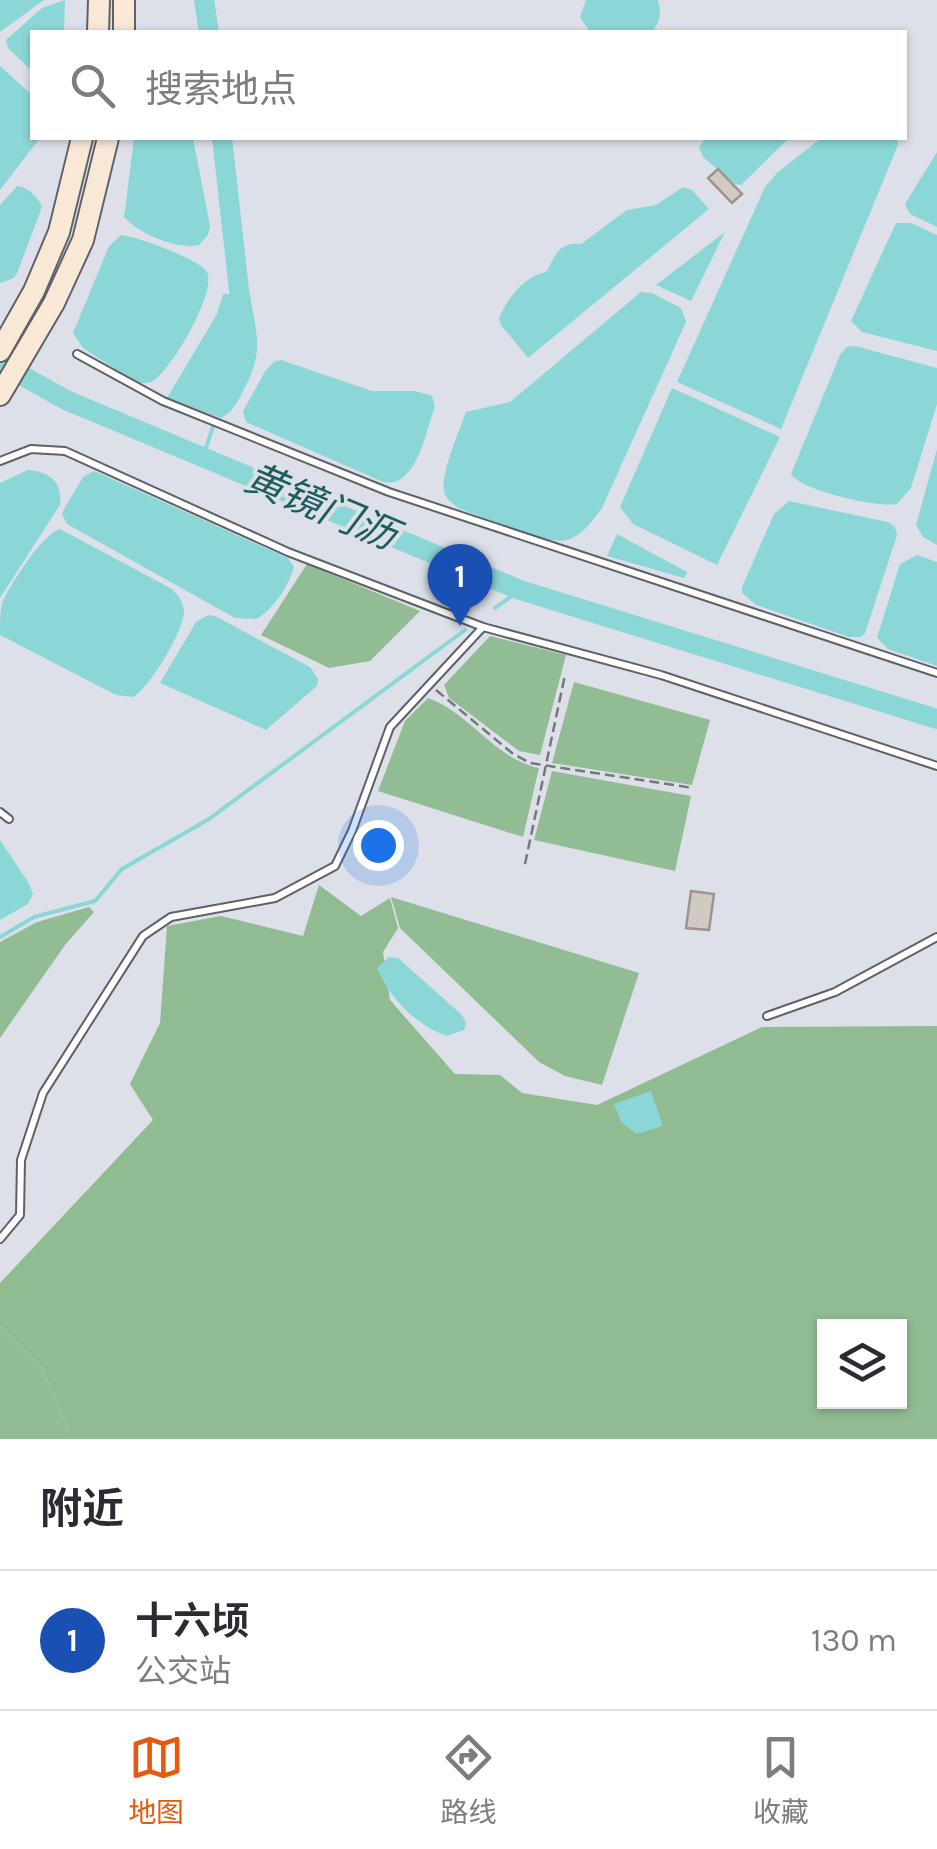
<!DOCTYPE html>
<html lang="zh">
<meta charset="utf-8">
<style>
body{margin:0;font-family:Karla,"Noto Sans SC",sans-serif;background:#f2f2f3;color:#2b2b33}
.controls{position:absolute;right:30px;bottom:30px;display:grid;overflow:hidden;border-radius:0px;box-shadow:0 2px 8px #0004}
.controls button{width:90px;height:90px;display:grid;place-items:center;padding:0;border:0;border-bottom:2px solid #e1e1e2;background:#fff;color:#2b2b33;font:50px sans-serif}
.you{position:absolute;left:378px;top:845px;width:35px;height:35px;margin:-25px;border:8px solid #fff;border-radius:50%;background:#1a73e8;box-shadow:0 0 0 15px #1a73e833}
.badge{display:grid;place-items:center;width:65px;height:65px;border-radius:50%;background:#ea580c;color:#fff;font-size:32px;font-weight:700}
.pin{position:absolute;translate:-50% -82px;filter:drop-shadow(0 2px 5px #0008)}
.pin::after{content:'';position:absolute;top:52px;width:35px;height:30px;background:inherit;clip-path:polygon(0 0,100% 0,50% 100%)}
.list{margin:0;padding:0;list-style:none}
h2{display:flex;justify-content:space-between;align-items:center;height:130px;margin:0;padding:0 40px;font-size:42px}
h2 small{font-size:32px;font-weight:400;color:#7c7c81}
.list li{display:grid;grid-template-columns:65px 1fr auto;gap:30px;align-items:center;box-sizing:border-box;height:140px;padding:0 40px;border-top:2px solid #e1e1e2}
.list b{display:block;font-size:38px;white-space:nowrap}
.list p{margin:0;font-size:32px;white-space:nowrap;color:#7c7c81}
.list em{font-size:32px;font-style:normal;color:#7c7c81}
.icon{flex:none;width:55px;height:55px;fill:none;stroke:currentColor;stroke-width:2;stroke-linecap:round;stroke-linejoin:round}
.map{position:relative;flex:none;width:937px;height:1439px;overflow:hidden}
.search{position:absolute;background:#fff;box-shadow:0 2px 8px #0004;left:30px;right:30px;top:30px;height:110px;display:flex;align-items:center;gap:25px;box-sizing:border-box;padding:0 35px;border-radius:0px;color:#7c7c81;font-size:38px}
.sheet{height:270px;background:#fff}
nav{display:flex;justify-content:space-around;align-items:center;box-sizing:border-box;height:140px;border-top:2px solid #e1e1e2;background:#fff;font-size:28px;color:#7c7c81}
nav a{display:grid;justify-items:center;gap:5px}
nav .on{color:#ea580c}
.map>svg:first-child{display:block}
.green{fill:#92bc93}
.forest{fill:#91bc92;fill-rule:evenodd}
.water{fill:#8bd7d8}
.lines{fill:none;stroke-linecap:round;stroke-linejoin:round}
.stream{stroke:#8bd7d8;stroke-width:4}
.river{stroke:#8bd7d8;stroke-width:20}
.building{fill:#d1cac3;stroke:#9b948e;stroke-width:2.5}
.service-casing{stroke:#5e6168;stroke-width:10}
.secondary-casing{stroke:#5e6168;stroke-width:24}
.path{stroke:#74777c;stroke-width:2.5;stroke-dasharray:10 5;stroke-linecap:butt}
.service{stroke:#fff;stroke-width:6}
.secondary{stroke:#fae8d7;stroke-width:20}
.labels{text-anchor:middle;stroke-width:8;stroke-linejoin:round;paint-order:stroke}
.water-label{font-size:40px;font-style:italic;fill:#1e5d5f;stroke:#dde0e9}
</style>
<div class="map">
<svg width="937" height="1439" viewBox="0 0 937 1439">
<rect width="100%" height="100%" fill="#dde0e9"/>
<g class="green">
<path d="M 307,564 L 420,611 L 370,661 L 329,668 L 261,635 Z"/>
<path d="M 490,636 L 566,655 L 540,755 L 519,751 L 449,698 L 444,685 Z"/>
<path d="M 574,682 L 710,720 L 692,785 L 552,763 Z"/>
<path d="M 428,698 C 470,713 495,759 539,768 L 523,837 L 378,791 L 405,721 Z"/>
<path d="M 552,771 L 691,796 L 675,871 L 534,840 Z"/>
<path d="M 391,897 L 639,973 L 602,1085 L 565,1076 L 539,1062 L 400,928 Z"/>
<path d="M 89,907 L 94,912 L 65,945 L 0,1038 L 0,942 L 37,922 Z"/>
<path d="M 0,1326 L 42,1368 L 72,1439 L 0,1439 Z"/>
</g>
<path class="forest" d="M 319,885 L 361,916 L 390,898 L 398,928 L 383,952 L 390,1000 L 455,1074 L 500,1075 L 522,1093 L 597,1105 L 762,1027 L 937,1026 L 937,1439 L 72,1439 L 42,1368 L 0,1326 L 0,1283 L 153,1120 L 130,1084 L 160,1023 L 167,926 L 221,916 L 303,936 ZM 824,1326 L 900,1326 L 900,1402 L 824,1402 Z"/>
<g class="water">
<path d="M 0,0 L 44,0 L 0,32 Z"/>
<path d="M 65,0 L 64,32 L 32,32 L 32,71 L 8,48 L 6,40 L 42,8 Z"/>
<path d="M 586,0 L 658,0 C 662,13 660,22 652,32 L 590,32 L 580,17 Z"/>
<path d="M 0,66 L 32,95 L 32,138 L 40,138 L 0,190 Z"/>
<path d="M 134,138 L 193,138 L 210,226 L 208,235 L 199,245 C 177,250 139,234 124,217 Z"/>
<path d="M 706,138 L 788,138 L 788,139 L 741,185 L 735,184 L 703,157 L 699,147 Z"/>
<path d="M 821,138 L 897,138 L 898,145 L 781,429 L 677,382 L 765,187 L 777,173 Z"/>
<path d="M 937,152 L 937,227 L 910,214 L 905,204 Z"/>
<path d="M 17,186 C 28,187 38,197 42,207 L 18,271 L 14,278 L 0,283 L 0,205 Z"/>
<path d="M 683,187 L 692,190 L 709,209 L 528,358 L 501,325 L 499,318 C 509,296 523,278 547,271 C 556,254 559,242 581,244 L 627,210 L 656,205 Z"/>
<path d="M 896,223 L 911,223 L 937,235 L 937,351 L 862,332 L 851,321 Z"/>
<path d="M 725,232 L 691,301 L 656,285 Z"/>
<path d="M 121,235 C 136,236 201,260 207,272 C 217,293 170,373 151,382 C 144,384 141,383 135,382 L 83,348 L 73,333 L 109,246 Z"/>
<path d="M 641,292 L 652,293 L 681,308 L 686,322 L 602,508 C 592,521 583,535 567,540 C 543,546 485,517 460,509 C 453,504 446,500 444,491 C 440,475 460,429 466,412 L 510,402 Z"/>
<path d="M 223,294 L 250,294 C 257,340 265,351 241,395 C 235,406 232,412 221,418 L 167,398 L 217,314 Z"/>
<path d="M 855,346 L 937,368 L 937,404 L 911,488 L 897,504 C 877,508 800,490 791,474 L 840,355 L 847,347 Z"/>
<path d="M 281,360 L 372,391 L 415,391 L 432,396 L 435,406 C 426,430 417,489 383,482 L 246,422 L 243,411 L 266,370 L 275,361 Z"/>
<path d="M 672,388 L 780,437 L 717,565 L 633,524 L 620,507 Z"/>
<path d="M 937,449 L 937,545 L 923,537 L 916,525 Z"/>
<path d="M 28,470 C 51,472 62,482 60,505 L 0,598 L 0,483 Z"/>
<path d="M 94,471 L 288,558 L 294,567 C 288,587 274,609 256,619 L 235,618 L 67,524 L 62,514 L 64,509 L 83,477 Z"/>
<path d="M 789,501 L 888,522 L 895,527 L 897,535 L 865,633 L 861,637 L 849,637 L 756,605 L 742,593 L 742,587 L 774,514 Z"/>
<path d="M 60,529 L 172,589 C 178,596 183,601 184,610 C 185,629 150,688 133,697 L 116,695 L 0,635 C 0,625 0,612 2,603 C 10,585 42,534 60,529 Z"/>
<path d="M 617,534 L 687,572 L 684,578 L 607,556 Z"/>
<path d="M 917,555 L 937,562 L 937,666 L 888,649 L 877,638 L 900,564 Z"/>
<path d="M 208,615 L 215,616 L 310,667 L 318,679 L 317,686 L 266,730 L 160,683 L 196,622 Z"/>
<path d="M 0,840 L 28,882 L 33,894 L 28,904 L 0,920 Z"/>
<path d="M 389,957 L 398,958 L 462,1015 L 466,1023 L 464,1030 L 447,1036 C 417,1026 388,997 377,968 Z"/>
<path d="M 651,1091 L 663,1126 L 636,1134 L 621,1122 L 614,1104 Z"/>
</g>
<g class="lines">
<g class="stream">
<path d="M 203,457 L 214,423"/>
<path d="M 495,608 L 520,590"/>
<path d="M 0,937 L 34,917 L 95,901 L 122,869 L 209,819 L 465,630"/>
</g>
<g class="river">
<path d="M 204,0 L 209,32"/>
<path d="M 222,138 L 240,299"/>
<path d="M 0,363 L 66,400 L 520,590 L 937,719"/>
</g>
</g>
<g class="building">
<path d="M 718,169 L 742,194 L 732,203 L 708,178 Z"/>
<path d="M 691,891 L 714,894 L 709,930 L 686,928 Z"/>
</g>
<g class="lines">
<defs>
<g id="service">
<path d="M 77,354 L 163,401 L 389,492 L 937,673"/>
<path d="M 0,461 L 31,449 L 65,451 L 288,552 L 483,627 L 661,675 L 937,766"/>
<path d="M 0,812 L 9,819"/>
<path d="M 767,1016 L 835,992 L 937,937"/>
<path d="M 0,1239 L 20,1215 L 21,1160 L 43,1093 L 143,936 L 171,917 L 275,898 L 335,866 L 352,831 L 390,727 L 483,627"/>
</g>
<g id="secondary">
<path d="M 98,32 L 99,0"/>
<path d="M 124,32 L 124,0"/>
<path d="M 0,351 L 34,291 L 59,232 L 82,138"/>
<path d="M 0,395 L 54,303 L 83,240 L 108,138"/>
</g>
</defs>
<use href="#service" class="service-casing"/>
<use href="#secondary" class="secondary-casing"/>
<g class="path">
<path d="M 436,690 L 512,753 L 530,763 L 693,788"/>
<path d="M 525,864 L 565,675"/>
</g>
<use href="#service" class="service"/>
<use href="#secondary" class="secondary"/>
</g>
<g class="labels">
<g class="water-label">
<text transform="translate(321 506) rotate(23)" y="14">黄镜门沥</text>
</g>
</g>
</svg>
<div class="controls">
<button><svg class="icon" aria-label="layers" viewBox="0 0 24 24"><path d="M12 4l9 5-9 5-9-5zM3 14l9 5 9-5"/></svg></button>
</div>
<div class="you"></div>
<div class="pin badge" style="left:460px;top:626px;background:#1a4fb4">1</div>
<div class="search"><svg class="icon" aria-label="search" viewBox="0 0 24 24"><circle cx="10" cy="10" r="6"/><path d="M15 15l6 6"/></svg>搜索地点</div>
</div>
<section class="sheet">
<h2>附近<small></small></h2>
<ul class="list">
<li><span class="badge" style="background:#1a4fb4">1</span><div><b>十六顷</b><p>公交站</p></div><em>130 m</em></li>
</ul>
</section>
<nav>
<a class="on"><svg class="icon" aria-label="map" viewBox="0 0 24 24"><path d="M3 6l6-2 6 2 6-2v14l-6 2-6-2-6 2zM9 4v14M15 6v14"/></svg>地图</a>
<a><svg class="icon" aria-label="directions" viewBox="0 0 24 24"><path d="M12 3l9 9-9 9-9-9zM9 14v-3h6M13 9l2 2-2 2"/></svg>路线</a>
<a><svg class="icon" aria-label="saved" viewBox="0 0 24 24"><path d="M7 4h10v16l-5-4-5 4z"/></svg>收藏</a>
</nav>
